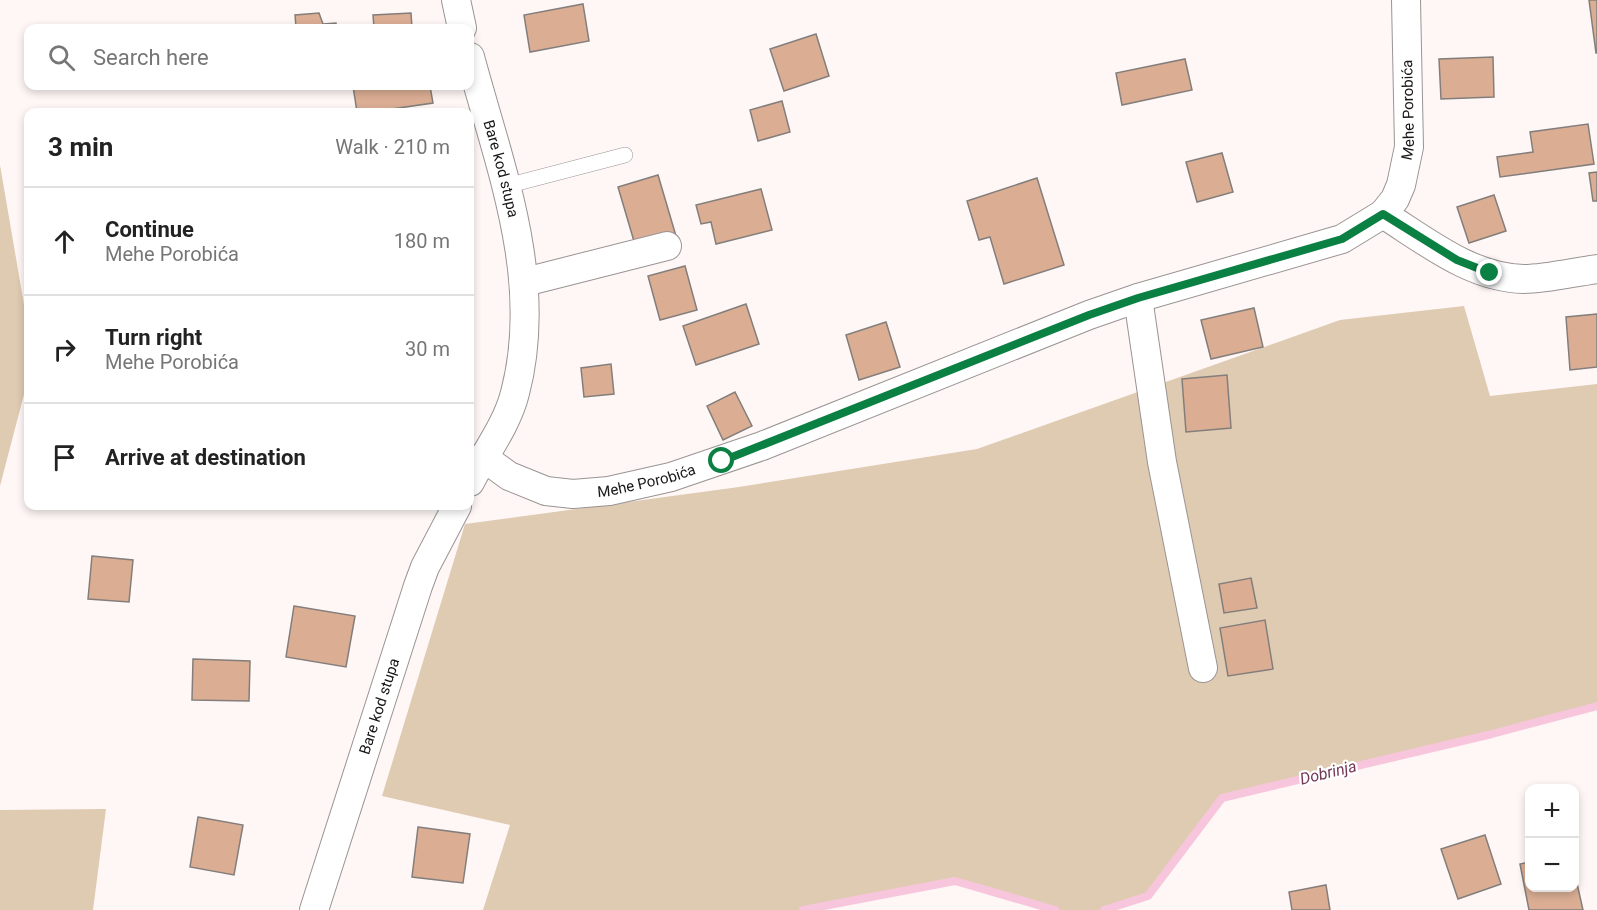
<!DOCTYPE html>
<meta charset="utf-8">
<style>
body{margin:0;font-family:Roboto,sans-serif;background:#f2f2f2;color:#222}
.controls{position:absolute;right:18px;bottom:18px;display:grid;overflow:hidden;border-radius:12px;box-shadow:0 3px 9px #0003}
.controls button{width:54px;height:54px;display:grid;place-items:center;padding:0;border:0;border-bottom:2px solid #e0e0e0;background:#fff;color:#222;font:30px sans-serif}
.stop{position:absolute;width:18px;height:18px;margin:-14px;border:4px solid #0b8043;border-radius:50%;background:#fff}
.stop.end{background:#0b8043;border-color:#fff;box-shadow:0 2px 6px #0008}
.list{margin:0;padding:0;list-style:none}
h2{display:flex;justify-content:space-between;align-items:center;height:78px;margin:0;padding:0 24px;font-size:26px}
h2 small{font-size:20px;font-weight:400;color:#767676}
.list li{display:grid;grid-template-columns:39px 1fr auto;gap:18px;align-items:center;box-sizing:border-box;height:108px;padding:0 24px;border-top:2px solid #e0e0e0}
.list b{display:block;font-size:22px;white-space:nowrap}
.list p{margin:0;font-size:20px;white-space:nowrap;color:#767676}
.list em{font-size:20px;font-style:normal;color:#767676}
.icon{flex:none;width:33px;height:33px;fill:none;stroke:currentColor;stroke-width:2;stroke-linecap:round;stroke-linejoin:round}
.map{position:relative;flex:none;width:1597px;height:910px;overflow:hidden}
.search{position:absolute;background:#fff;box-shadow:0 3px 9px #0003;left:24px;top:24px;width:450px;height:66px;display:flex;align-items:center;gap:15px;box-sizing:border-box;padding:0 21px;border-radius:12px;color:#767676;font-size:22px}
.panel{position:absolute;background:#fff;box-shadow:0 3px 9px #0003;left:24px;top:108px;width:450px;height:402px;border-radius:12px}
.map>svg:first-child{display:block}
.green{fill:#dfcab2}
.lines{fill:none;stroke-linecap:round;stroke-linejoin:round}
.stream{stroke:#f8c6dc;stroke-width:8}
.building{fill:#dbae94;stroke:#837e7b;stroke-width:1.5}
.service-casing{stroke:#9a9493;stroke-width:16}
.minor-casing{stroke:#9a9493;stroke-width:30}
.service{stroke:#fff;stroke-width:15}
.minor{stroke:#fff;stroke-width:28}
.route{stroke:#0b8043;stroke-width:8}
.labels{text-anchor:middle;stroke-width:4.5;stroke-linejoin:round;paint-order:stroke}
.street-label{font-size:15px;fill:#191717;stroke:#fff}
.water-label{font-size:16px;font-style:italic;fill:#743757;stroke:#fff}
</style>
<div class="map">
<svg width="1597" height="910" viewBox="0 0 1597 910">
<rect width="100%" height="100%" fill="#fef7f5"/>
<g class="green">
<path d="M 0,165 L 28,328 L 28,379 L 0,486 Z"/>
<path d="M 1464,306 L 1490,396 L 1597,384 L 1597,706 L 1492,734 L 1223,798 L 1148,896 L 1104,910 L 1055,910 L 955,881 L 803,910 L 483,910 L 510,825 L 382,796 L 465,524 L 739,487 L 977,449 L 1340,320 Z"/>
<path d="M 106,809 L 93,910 L 0,910 L 0,810 Z"/>
</g>
<g class="lines">
<g class="stream">
<path d="M 803,910 L 955,881 L 1055,910"/>
<path d="M 1104,910 L 1148,896 L 1222,798 L 1492,734 L 1597,706"/>
</g>
</g>
<g class="building">
<path d="M 1589,0 L 1597,0 L 1597,53 L 1596,53 Z"/>
<path d="M 583,4 L 589,41 L 530,52 L 524,15 Z"/>
<path d="M 319,13 L 323,24 L 336,23 L 336,28 L 287,28 L 287,25 L 296,27 L 295,15 Z"/>
<path d="M 411,13 L 412,28 L 374,28 L 373,15 Z"/>
<path d="M 816,34 L 829,76 L 784,91 L 770,49 Z"/>
<path d="M 1493,57 L 1494,97 L 1441,99 L 1439,59 Z"/>
<path d="M 1185,59 L 1192,90 L 1122,105 L 1116,73 Z"/>
<path d="M 353,86 L 430,86 L 433,103 L 371,112 L 357,112 Z"/>
<path d="M 782,101 L 790,132 L 758,141 L 750,110 Z"/>
<path d="M 1588,124 L 1594,164 L 1500,177 L 1497,157 L 1533,152 L 1530,132 Z"/>
<path d="M 1222,153 L 1233,192 L 1197,202 L 1186,162 Z"/>
<path d="M 1597,172 L 1597,201 L 1593,201 L 1589,173 Z"/>
<path d="M 658,175 L 676,236 L 636,248 L 618,187 Z"/>
<path d="M 1037,178 L 1064,265 L 1004,284 L 990,237 L 979,240 L 967,201 Z"/>
<path d="M 761,189 L 772,230 L 716,244 L 711,222 L 701,224 L 696,205 Z"/>
<path d="M 1494,195 L 1506,231 L 1469,243 L 1457,207 Z"/>
<path d="M 685,266 L 697,310 L 660,320 L 648,276 Z"/>
<path d="M 746,304 L 759,344 L 696,365 L 683,326 Z"/>
<path d="M 1254,308 L 1263,347 L 1211,359 L 1201,320 Z"/>
<path d="M 1597,314 L 1597,367 L 1570,370 L 1566,317 Z"/>
<path d="M 886,322 L 900,367 L 859,380 L 846,335 Z"/>
<path d="M 611,364 L 614,394 L 584,397 L 581,368 Z"/>
<path d="M 1227,375 L 1231,428 L 1186,432 L 1182,379 Z"/>
<path d="M 735,392 L 752,426 L 723,440 L 707,406 Z"/>
<path d="M 92,556 L 133,560 L 129,602 L 88,599 Z"/>
<path d="M 1251,578 L 1257,608 L 1224,613 L 1219,584 Z"/>
<path d="M 294,606 L 355,616 L 346,667 L 286,657 Z"/>
<path d="M 1265,620 L 1273,669 L 1228,676 L 1220,628 Z"/>
<path d="M 193,659 L 250,661 L 249,701 L 192,700 Z"/>
<path d="M 198,817 L 243,825 L 234,875 L 190,867 Z"/>
<path d="M 418,827 L 470,834 L 463,883 L 412,877 Z"/>
<path d="M 1485,835 L 1501,884 L 1458,899 L 1441,849 Z"/>
<path d="M 1530,862 L 1530,888 L 1574,888 L 1574,870 L 1583,910 L 1529,910 L 1520,864 Z"/>
<path d="M 1326,885 L 1330,910 L 1292,910 L 1289,892 Z"/>
</g>
<g class="lines">
<defs>
<path id="service" d="M 506,186 L 625,155"/>
<g id="minor">
<path d="M 456,0 L 462,28"/>
<path id="s1" d="M 470,57 C 499,165 545,279 515,393 C 507,425 485,453 470,482"/>
<path d="M 1383,214 C 1426,241 1471,278 1524,279 C 1545,279 1575,272 1597,269"/>
<path d="M 525,282 L 667,246"/>
<path d="M 1138,298 L 1162,462 L 1203,668"/>
<path id="s2" d="M 483,457 L 509,476 L 546,491 L 573,494 L 609,491 L 671,477 L 762,446 L 1089,315 L 1138,298 L 1342,239 L 1383,214 L 1395,199 L 1401,185 L 1409,147 L 1406,0"/>
<path id="s3" d="M 314,910 L 418,586 L 425,567 L 457,506"/>
</g>
</defs>
<use href="#service" class="service-casing"/>
<use href="#minor" class="minor-casing"/>
<use href="#service" class="service"/>
<use href="#minor" class="minor"/>
</g>
<g class="lines">
<path class="route" d="M 722,461 L 1089,315 L 1138,298 L 1342,239 L 1383,214 L 1457,260 L 1490,273"/>
</g>
<g class="labels">
<g class="street-label">
<text dy="5" stroke="none"><textPath href="#s2" startOffset="1070">Mehe Porobića</textPath></text>
<text dy="5" stroke="none"><textPath href="#s1" startOffset="116">Bare kod stupa</textPath></text>
<text dy="5" stroke="none"><textPath href="#s2" startOffset="174">Mehe Porobića</textPath></text>
<text dy="5" stroke="none"><textPath href="#s3" startOffset="214">Bare kod stupa</textPath></text>
</g>
<g class="water-label">
<text transform="translate(1328 772) rotate(-14)" y="6">Dobrinja</text>
</g>
</g>
</svg>
<div class="controls">
<button>+</button>
<button>−</button>
</div>
<div class="stop" style="left:722px;top:461px"></div>
<div class="stop end" style="left:1490px;top:273px"></div>
<div class="search"><svg class="icon" aria-label="search" viewBox="0 0 24 24"><circle cx="10" cy="10" r="6"/><path d="M15 15l6 6"/></svg>Search here</div>
<section class="panel">
<h2>3 min<small>Walk · 210 m</small></h2>
<ul class="list">
<li><svg class="icon" aria-label="ahead" viewBox="0 0 24 24"><path d="M12 20V5M6 11l6-6 6 6"/></svg><div><b>Continue</b><p>Mehe Porobića</p></div><em>180 m</em></li>
<li><svg class="icon" aria-label="right" viewBox="0 0 24 24"><path d="M7 20v-9h11M14 6l5 5-5 5"/></svg><div><b>Turn right</b><p>Mehe Porobića</p></div><em>30 m</em></li>
<li><svg class="icon" aria-label="arrive" viewBox="0 0 24 24"><path d="M6 21V4h12l-3 4 3 4H6"/></svg><div><b>Arrive at destination</b></div></li>
</ul>
</section>
</div>
